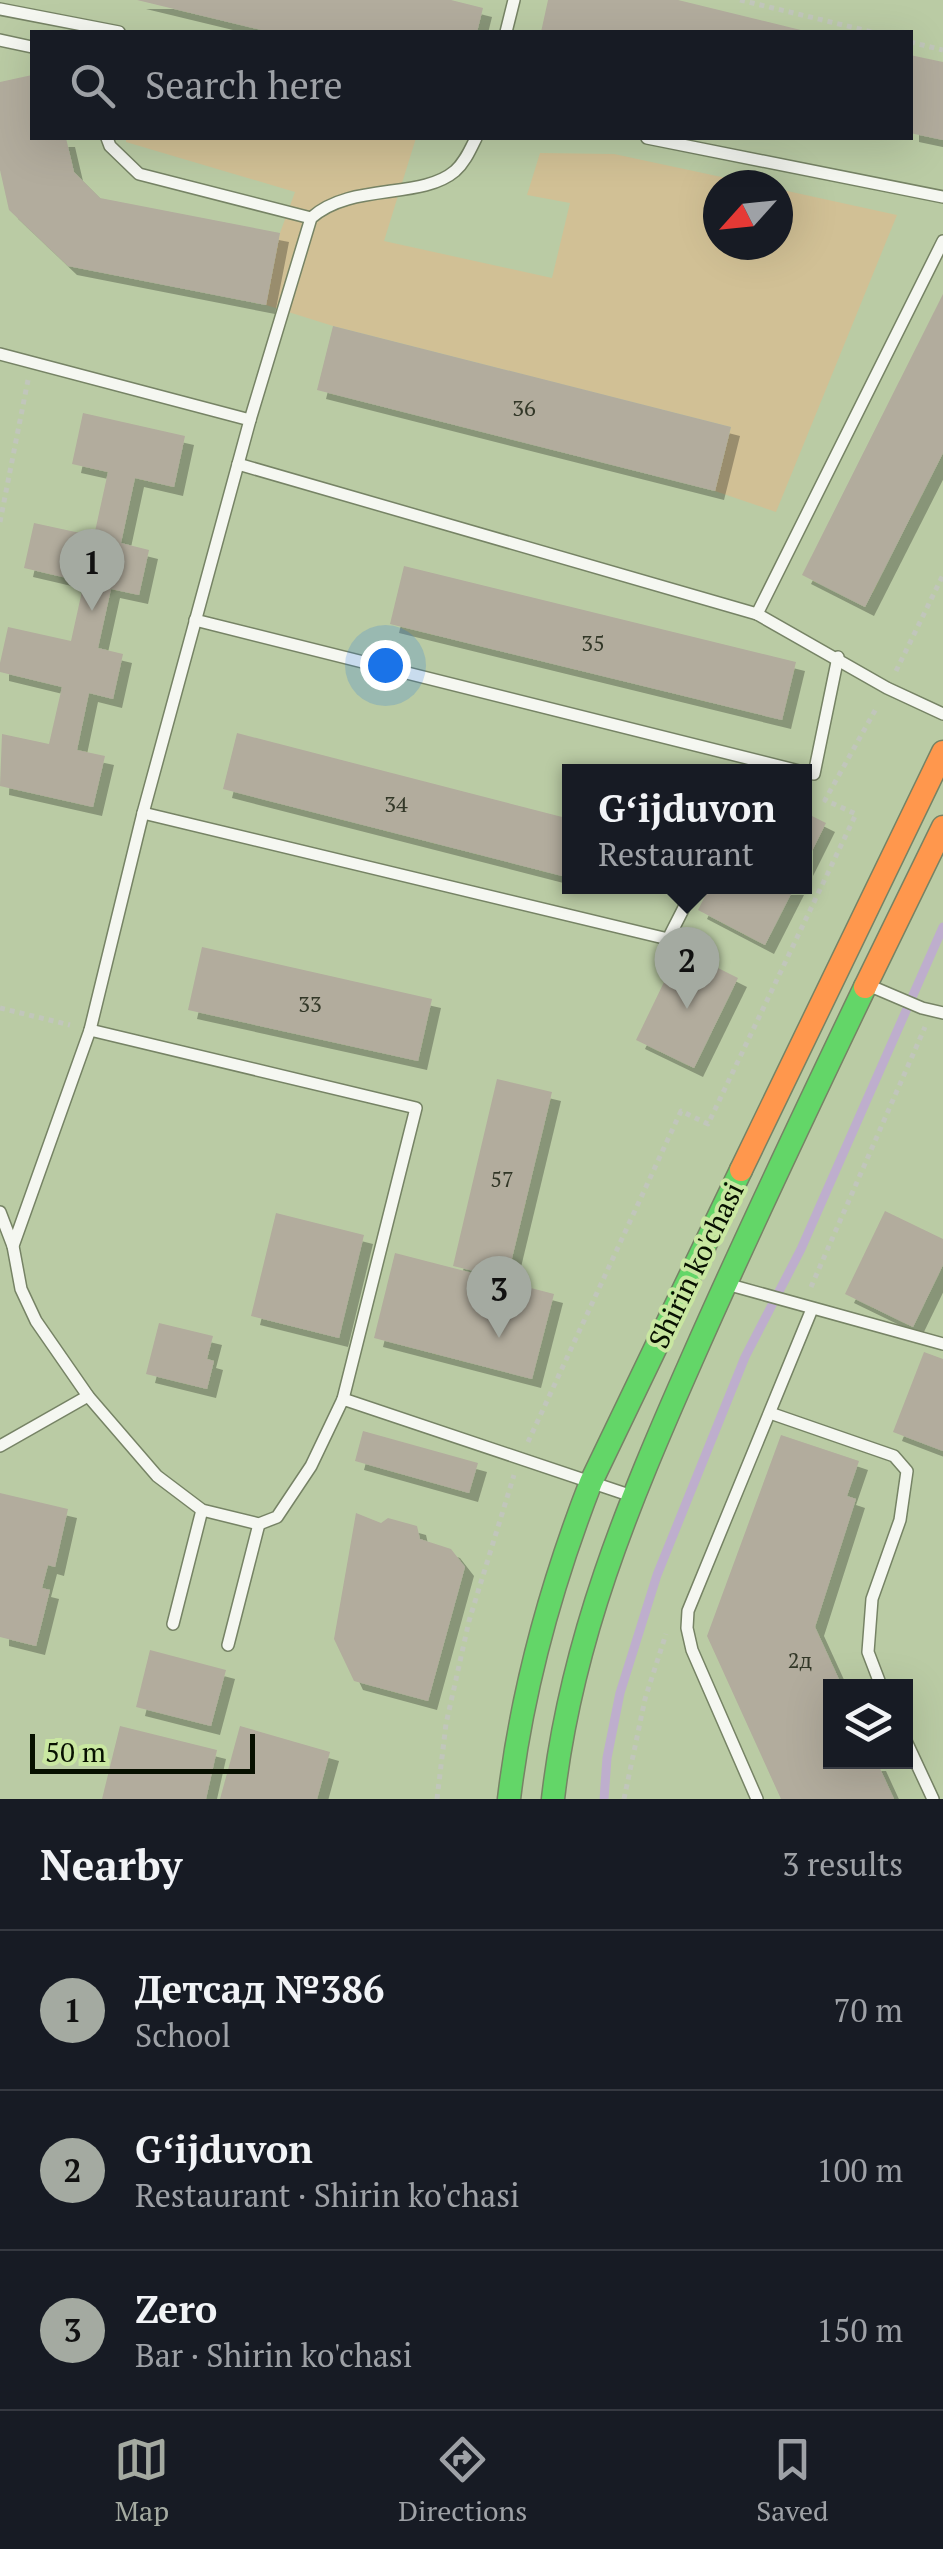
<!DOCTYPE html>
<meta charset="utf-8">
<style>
body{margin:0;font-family:"PT Serif",serif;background:#242831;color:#f1f3f6}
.controls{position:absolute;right:30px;bottom:30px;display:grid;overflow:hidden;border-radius:0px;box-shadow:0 10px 40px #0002}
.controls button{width:90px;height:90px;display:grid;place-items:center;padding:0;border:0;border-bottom:2px solid #363941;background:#171b24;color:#f1f3f6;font:50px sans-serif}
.compass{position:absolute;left:703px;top:170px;width:90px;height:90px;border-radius:50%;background:#171b24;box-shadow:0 10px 40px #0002;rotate:243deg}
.scale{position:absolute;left:30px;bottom:25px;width:225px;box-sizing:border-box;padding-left:10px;border:5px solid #071000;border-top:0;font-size:28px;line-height:35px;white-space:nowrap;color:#071000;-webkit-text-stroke:8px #c9e7a1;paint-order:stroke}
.you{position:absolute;left:385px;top:665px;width:35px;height:35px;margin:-25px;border:8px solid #fff;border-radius:50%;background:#1a73e8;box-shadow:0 0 0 15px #1a73e833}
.badge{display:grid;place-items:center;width:65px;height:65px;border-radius:50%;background:#a4aaa1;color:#111;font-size:32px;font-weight:700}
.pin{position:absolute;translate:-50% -82px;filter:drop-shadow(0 2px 5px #0008)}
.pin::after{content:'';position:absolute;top:52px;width:35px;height:30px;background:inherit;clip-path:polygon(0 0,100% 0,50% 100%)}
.popup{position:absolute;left:562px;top:764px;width:250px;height:130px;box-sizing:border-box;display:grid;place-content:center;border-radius:0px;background:#171b24;filter:drop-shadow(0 2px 8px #0005);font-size:32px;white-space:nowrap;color:#9ea1a6}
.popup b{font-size:38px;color:#f1f3f6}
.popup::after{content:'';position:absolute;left:50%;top:100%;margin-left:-20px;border:20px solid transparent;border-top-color:#171b24}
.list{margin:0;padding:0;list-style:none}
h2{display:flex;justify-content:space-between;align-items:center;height:130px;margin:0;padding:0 40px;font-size:42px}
h2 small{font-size:32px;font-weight:400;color:#9ea1a6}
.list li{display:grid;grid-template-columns:65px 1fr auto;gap:30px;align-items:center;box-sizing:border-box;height:160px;padding:0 40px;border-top:2px solid #363941}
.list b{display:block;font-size:38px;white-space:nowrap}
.list p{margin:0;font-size:32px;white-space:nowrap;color:#9ea1a6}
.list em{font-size:32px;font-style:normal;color:#9ea1a6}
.icon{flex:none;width:55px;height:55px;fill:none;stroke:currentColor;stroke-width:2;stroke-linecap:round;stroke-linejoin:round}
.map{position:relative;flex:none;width:943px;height:1799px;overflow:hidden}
.search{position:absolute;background:#171b24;box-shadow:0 10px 40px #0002;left:30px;right:30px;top:30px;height:110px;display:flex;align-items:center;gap:25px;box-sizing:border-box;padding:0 35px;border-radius:0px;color:#9ea1a6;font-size:38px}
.sheet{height:610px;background:#171b24}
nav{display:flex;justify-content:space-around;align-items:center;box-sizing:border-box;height:140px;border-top:2px solid #363941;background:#171b24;font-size:28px;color:#9ea1a6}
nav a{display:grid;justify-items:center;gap:5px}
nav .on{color:#a4aaa1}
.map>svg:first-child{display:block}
.green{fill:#d1c095}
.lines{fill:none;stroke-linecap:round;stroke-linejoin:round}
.stream{stroke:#beaecd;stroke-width:9}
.building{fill:#b2ac9d;filter:url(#shadow)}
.lane-casing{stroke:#768365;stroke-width:14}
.fast-casing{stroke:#768365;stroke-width:25}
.slow-casing{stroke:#768365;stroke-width:25}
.path{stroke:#c1c6bb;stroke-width:5;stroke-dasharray:5 5;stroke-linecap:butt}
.lane{stroke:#f5f7f1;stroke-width:11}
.fast{stroke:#63d668;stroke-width:22}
.slow{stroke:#ff974d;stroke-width:22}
.labels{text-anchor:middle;stroke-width:8;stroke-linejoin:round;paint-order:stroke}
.number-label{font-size:22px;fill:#323727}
.street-label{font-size:28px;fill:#071000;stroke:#c9e7a1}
</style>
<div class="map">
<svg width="943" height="1799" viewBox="0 0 943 1799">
<defs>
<filter id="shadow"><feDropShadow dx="9" dy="9" stdDeviation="0" flood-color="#0004"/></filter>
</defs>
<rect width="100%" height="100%" fill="#bacba4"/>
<path class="green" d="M 126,138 L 416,138 L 384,241 L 552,278 L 570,203 L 527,195 L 540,153 L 614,154 L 759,185 L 718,185 L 718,245 L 778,245 L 778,189 L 897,215 L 776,512 L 715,491 L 731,427 L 333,326 L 266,305 L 280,233 L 295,192 L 126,142 Z"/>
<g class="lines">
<path class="stream" d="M 604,1799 L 607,1758 L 620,1693 L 657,1575 L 745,1357 L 801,1249 L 943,927"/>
</g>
<g class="building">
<path d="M 137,0 L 451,0 L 483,8 L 477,32 L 270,32 Z"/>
<path d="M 548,0 L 678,0 L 809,32 L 541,32 Z"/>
<path d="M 910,55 L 943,62 L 943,140 L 910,133 Z"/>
<path d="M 32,75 L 32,138 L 66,138 L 74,172 L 100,198 L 280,233 L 266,305 L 68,266 L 9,210 L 0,170 L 0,82 Z"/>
<path d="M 943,294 L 943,453 L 865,607 L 802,575 Z"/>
<path d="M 333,326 L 731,427 L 715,491 L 317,390 Z"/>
<path d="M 83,413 L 185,436 L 174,487 L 135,478 L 121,543 L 149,550 L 139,595 L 111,589 L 98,648 L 123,654 L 113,699 L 89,693 L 77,750 L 105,756 L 93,807 L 0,786 L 2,734 L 49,744 L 62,687 L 0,672 L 0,663 L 8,627 L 71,641 L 84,582 L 24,568 L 34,523 L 94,536 L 108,472 L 72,464 Z"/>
<path d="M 404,566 L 796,662 L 782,720 L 390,624 Z"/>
<path d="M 237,733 L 570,819 L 570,878 L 223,789 Z"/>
<path d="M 804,812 L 826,823 L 804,867 Z"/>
<path d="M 710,886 L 795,886 L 765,945 L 698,910 Z"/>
<path d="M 202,947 L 432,999 L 418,1061 L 188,1010 Z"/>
<path d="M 680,949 L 738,978 L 694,1068 L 636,1040 Z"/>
<path d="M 497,1079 L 552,1092 L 507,1279 L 453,1266 Z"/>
<path d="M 885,1211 L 943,1239 L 943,1265 L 913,1327 L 845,1294 Z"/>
<path d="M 276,1213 L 364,1235 L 339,1338 L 251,1316 Z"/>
<path d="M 395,1253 L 554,1294 L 532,1379 L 374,1338 Z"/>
<path d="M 159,1323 L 213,1336 L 207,1359 L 214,1361 L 207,1389 L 146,1374 Z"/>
<path d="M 924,1352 L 943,1359 L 943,1451 L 893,1432 Z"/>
<path d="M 363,1431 L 478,1463 L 469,1493 L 355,1461 Z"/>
<path d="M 781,1435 L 859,1461 L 847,1496 L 856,1499 L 815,1627 L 842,1686 L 830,1686 L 830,1762 L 877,1762 L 894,1799 L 781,1799 L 707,1636 Z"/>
<path d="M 0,1493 L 68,1509 L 55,1567 L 48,1565 L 42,1588 L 50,1590 L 36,1646 L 0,1637 Z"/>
<path d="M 356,1513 L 381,1523 L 388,1518 L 417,1526 L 420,1539 L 451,1549 L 465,1567 L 428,1701 L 354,1681 L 334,1639 Z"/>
<path d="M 150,1650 L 226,1670 L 211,1726 L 136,1707 Z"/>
<path d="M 120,1726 L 217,1750 L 206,1799 L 102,1799 Z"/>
<path d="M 240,1726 L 330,1752 L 317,1799 L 220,1799 Z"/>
</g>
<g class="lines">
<defs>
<g id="lane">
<path d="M 0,9 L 119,32"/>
<path d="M 506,32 L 514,0"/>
<path d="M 0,40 L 32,47"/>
<path d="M 107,138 L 110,146 L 139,174 L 311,218"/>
<path d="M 647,138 L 943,197"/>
<path d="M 0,354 L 250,420 L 143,813 L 90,1030 L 13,1246 L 21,1289 L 36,1321 L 88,1396 L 157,1476 L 202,1510 L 259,1524 L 277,1517 L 311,1466 L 343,1399 L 629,1495"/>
<path d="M 250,420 L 311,218 C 351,182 421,200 455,171 C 465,162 470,150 476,138"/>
<path d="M 238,464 L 757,614 L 887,688 L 943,714"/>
<path d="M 757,614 L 943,241"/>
<path d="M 195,620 L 803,772"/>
<path d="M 804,772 L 814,774 L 838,657"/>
<path d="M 143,813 L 668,939 L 695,886"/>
<path d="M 868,985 L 922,1008 L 943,1013"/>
<path d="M 90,1030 L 416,1108 L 343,1399"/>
<path d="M 0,1212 L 13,1246"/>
<path d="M 730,1285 L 943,1344"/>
<path d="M 770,1413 L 894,1456 L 907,1471 L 900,1520 L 872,1599 L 868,1652 L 881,1686"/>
<path d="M 0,1446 L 88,1396"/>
<path d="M 173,1624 L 202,1510"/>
<path d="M 228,1645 L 259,1524"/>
<path d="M 906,1741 L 933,1799"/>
<path d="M 757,1799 L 692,1650 L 687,1628 L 688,1611 L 812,1309"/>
</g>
<g id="fast">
<path d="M 509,1799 C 522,1689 551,1585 591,1482 L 741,1170"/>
<path d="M 553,1799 C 571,1640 628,1504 692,1359 C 747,1234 806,1110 865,987"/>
</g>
<g id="slow">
<path d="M 865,987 L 943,827"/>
<path d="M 741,1170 L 943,752"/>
</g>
</defs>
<use href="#lane" class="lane-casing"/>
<use href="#fast" class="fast-casing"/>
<use href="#slow" class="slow-casing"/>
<g class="path">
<path d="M 740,0 L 872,32"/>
<path d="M 910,42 L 943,50"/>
<path d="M 0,522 L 28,380"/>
<path d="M 896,671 L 943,575"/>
<path d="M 0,1008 L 70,1025"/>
<path d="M 811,1287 L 925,1027"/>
<path d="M 528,1442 L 681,1111 L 708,1124 L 856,814 L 825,800 L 877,707"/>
<path d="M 437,1799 L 446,1724 L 469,1621 L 514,1475"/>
<path d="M 624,1799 L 645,1699 L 666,1634"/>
</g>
<use href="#lane" class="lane"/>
<use href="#fast" class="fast"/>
<use href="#slow" class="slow"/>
</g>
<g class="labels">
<g class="number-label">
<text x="524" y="416">36</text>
<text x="593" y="651">35</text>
<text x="396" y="812">34</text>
<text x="310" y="1012">33</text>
<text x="502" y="1187">57</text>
<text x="800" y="1668">2д</text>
</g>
<g class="street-label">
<text transform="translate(696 1265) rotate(-64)" y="10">Shirin ko'chasi</text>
</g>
</g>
</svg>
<div class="controls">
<button><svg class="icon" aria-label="layers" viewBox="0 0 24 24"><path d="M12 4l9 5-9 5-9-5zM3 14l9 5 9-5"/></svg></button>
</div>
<svg class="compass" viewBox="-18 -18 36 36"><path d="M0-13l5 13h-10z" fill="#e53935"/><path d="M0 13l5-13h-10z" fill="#9ea1a6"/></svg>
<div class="scale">50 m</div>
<div class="you"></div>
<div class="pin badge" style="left:92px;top:611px">1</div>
<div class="pin badge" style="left:687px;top:1009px">2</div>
<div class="popup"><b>Gʻijduvon</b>Restaurant</div>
<div class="pin badge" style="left:499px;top:1338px">3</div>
<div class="search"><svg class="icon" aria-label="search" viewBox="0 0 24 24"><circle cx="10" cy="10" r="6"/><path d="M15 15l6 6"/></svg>Search here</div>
</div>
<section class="sheet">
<h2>Nearby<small>3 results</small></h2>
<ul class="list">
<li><span class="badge">1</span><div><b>Детсад №386</b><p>School</p></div><em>70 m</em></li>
<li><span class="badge">2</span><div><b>Gʻijduvon</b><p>Restaurant · Shirin ko'chasi</p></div><em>100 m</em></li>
<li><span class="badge">3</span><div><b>Zero</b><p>Bar · Shirin ko'chasi</p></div><em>150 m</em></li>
</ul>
</section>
<nav>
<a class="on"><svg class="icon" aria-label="map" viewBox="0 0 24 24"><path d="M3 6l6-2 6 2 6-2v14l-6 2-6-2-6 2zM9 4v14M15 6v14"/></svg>Map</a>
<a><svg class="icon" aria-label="directions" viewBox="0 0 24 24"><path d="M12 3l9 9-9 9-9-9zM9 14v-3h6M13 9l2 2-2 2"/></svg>Directions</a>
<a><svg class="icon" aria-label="saved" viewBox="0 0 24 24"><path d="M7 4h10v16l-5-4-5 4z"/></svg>Saved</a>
</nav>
